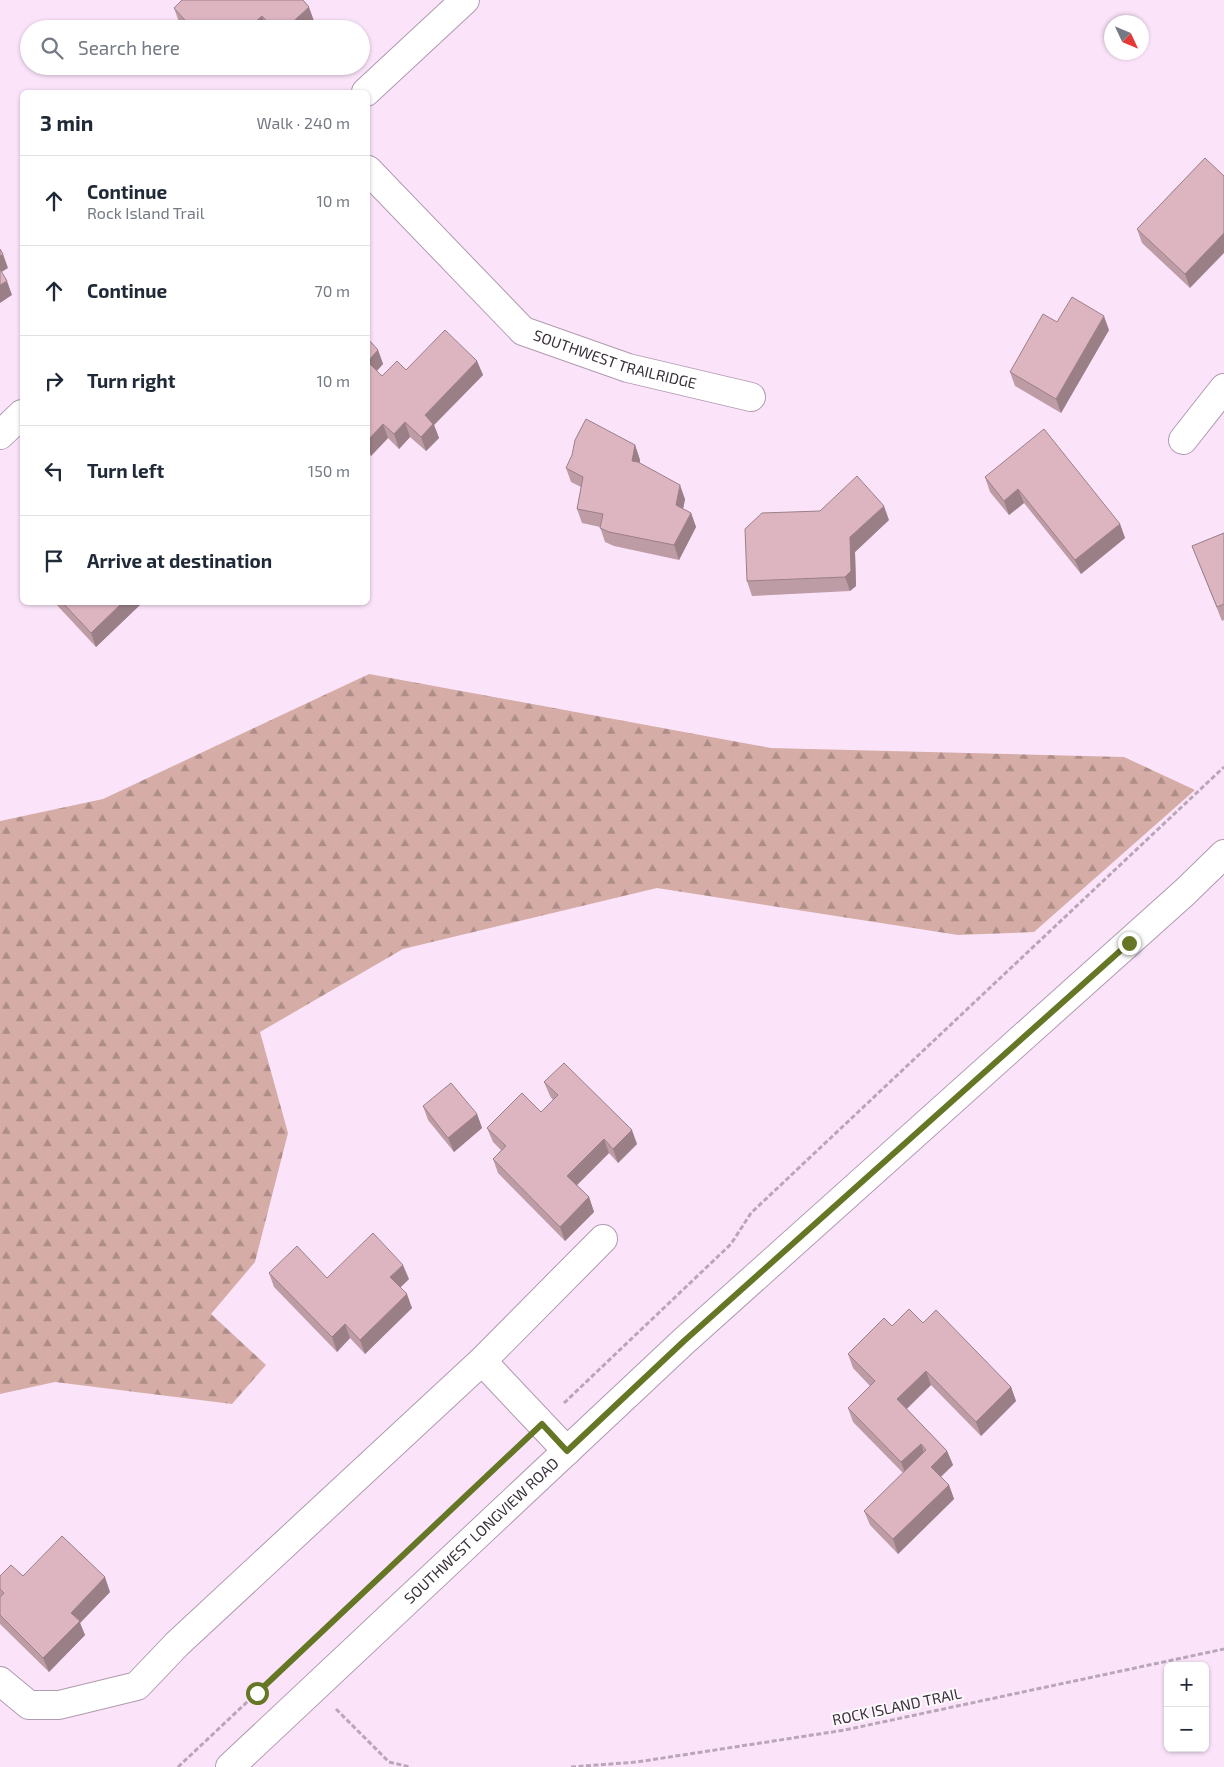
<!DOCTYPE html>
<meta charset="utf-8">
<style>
body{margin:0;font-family:"Exo 2",sans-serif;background:#f2f2f3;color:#1f2937}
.controls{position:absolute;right:15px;bottom:15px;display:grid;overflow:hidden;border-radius:8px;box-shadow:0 1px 4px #0004}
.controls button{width:45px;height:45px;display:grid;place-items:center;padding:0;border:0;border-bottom:1px solid #e0e1e3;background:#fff;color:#1f2937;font:25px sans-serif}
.compass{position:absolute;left:1104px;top:15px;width:45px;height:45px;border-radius:50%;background:#fff;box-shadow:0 1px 4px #0004;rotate:134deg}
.stop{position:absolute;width:15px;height:15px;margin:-11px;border:4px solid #657725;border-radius:50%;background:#fff}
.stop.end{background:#657725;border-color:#fff;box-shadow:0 1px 5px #0008}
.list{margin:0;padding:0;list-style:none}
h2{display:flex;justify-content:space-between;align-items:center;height:65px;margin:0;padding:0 20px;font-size:21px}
h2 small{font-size:16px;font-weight:400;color:#747a83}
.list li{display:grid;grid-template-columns:32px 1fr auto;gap:15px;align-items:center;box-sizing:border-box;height:90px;padding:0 20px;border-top:1px solid #e0e1e3}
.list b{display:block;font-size:19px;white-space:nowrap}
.list p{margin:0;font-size:16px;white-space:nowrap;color:#747a83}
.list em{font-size:16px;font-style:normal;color:#747a83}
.icon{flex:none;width:28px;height:28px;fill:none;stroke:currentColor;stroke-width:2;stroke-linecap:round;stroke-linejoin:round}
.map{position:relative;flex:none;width:1224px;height:1767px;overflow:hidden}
.search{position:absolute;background:#fff;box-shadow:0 1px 4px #0004;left:20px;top:20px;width:350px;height:55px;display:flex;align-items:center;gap:12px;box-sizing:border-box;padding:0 18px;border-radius:28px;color:#747a83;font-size:19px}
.panel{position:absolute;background:#fff;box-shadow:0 1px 4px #0004;left:20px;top:90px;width:350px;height:515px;border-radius:8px}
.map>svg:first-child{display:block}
.forest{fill:url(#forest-firs)}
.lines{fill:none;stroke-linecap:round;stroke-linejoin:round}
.minor-casing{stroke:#b09aaf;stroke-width:30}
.path{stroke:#b9a7b8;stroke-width:3;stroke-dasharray:5 2.5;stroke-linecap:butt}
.minor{stroke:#fff;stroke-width:28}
.wall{fill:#be9ca6}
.shaded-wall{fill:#9b7f87}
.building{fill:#ddb5c1;stroke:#9b7f87}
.route{stroke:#657725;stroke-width:6}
.labels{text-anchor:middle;stroke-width:4;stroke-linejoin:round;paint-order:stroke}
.street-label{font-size:15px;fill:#393039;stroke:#fdf8fc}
</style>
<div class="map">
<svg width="1224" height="1767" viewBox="0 0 1224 1767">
<defs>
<pattern id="forest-firs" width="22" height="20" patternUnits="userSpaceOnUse" patternTransform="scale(1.25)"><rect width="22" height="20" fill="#d5ada6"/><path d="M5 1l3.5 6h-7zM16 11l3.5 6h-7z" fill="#ae8d88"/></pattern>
</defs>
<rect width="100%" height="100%" fill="#fbe4fa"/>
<path class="forest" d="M 369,674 L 771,748 L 1124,757 L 1195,790 L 1034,932 L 958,935 L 657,888 L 403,949 L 260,1032 L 288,1133 L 255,1262 L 211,1314 L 266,1365 L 232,1404 L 55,1382 L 0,1394 L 0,821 L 103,799 Z"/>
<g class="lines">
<defs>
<g id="minor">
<path d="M 366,92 L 465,0"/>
<path id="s1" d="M 368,170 L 523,331 L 628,368 L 751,397"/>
<path d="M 0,435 L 22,414"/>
<path d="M 1183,440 L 1224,388"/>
<path d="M 482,1361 L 603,1239"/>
<path d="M 0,1681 L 29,1705 L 59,1705 L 137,1686 L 177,1644 L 482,1361 L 567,1451"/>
<path id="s2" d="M 230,1767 L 684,1341 L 1185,892 L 1224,854"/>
</g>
</defs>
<use href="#minor" class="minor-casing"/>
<g class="path">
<path d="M 564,1403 L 731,1244 L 751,1213 L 1224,767"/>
<path d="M 336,1709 L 389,1762 L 410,1767"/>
<path d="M 178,1767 L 520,1445"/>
<path d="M 571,1767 L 637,1762 L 845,1730 L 1224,1649"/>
</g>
<use href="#minor" class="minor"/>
</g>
<g class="wall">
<path d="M 174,8 L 314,21 L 306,29 L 185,29 L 179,22 Z"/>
<path d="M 1205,158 L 1190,288 L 1142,243 L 1137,229 Z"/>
<path d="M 1057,322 L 1109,330 L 1061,413 L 1015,386 L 1010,372 Z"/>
<path d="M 368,339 L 378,350 L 383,364 L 377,371 L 382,376 L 406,370 L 477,361 L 483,375 L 434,425 L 439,438 L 426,451 L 410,437 L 399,449 L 388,438 L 371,456 L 368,452 Z"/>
<path d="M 635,445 L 640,460 L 640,463 L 685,499 L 683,509 L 691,513 L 696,527 L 679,560 L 614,546 L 605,542 L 600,527 L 582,523 L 577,509 L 581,487 L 571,482 L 566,468 Z"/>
<path d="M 985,477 L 1120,524 L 1125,538 L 1081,574 L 1024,503 L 1009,515 L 990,492 Z"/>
<path d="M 889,520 L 855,552 L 856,586 L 850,591 L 752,596 L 747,581 Z"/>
<path d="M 1224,533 L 1224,620 L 1222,621 L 1192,546 Z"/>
<path d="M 54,602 L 142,602 L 142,603 L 96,647 Z"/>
<path d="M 544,1082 L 637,1144 L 618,1163 L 609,1153 L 577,1185 L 589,1197 L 594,1212 L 565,1241 L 498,1173 L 493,1159 L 501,1150 L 493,1142 L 487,1128 L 541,1112 L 553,1100 L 550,1096 Z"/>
<path d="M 423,1106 L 477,1114 L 482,1128 L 454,1152 L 428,1120 Z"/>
<path d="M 269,1273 L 327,1278 L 409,1279 L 400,1287 L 412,1308 L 365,1354 L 350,1338 L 337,1352 L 274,1287 Z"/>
<path d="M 923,1323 L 1011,1387 L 1016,1401 L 981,1436 L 931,1385 L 907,1409 L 947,1451 L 953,1465 L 941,1477 L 949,1485 L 954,1499 L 898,1554 L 870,1525 L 864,1511 L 903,1473 L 853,1422 L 848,1408 L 870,1386 L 853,1368 L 848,1354 L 892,1326 Z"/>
<path d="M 0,1576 L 110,1592 L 80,1623 L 85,1635 L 49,1672 L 0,1624 Z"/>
</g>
<g class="shaded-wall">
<path d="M 309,7 L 314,21 L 306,29 L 285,29 Z"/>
<path d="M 262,16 L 267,29 L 247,29 Z"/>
<path d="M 221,66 L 226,66 L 222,70 Z"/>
<path d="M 1224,233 L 1224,253 L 1190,288 L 1185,274 Z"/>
<path d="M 3,254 L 8,268 L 0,273 L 0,256 Z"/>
<path d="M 7,281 L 12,295 L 0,303 L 0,285 Z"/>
<path d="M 1104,316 L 1109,330 L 1061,413 L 1056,399 Z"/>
<path d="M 378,350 L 383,364 L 372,376 L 368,361 Z"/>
<path d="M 477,361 L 483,375 L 434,425 L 439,438 L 426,451 L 421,437 L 425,415 Z"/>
<path d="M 405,422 L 410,437 L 399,449 L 394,434 Z"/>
<path d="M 383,424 L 388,438 L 371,456 L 368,446 L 368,440 Z"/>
<path d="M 635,445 L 640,460 L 637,476 L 632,461 Z"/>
<path d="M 680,485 L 685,499 L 681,519 L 676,505 Z"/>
<path d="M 1018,489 L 1024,503 L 1009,515 L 1004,501 Z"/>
<path d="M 884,506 L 889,520 L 855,552 L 856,586 L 850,591 L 845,577 L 850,537 Z"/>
<path d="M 691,513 L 696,527 L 679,560 L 674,545 Z"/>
<path d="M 1120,524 L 1125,538 L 1081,574 L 1075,560 Z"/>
<path d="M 123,602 L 142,603 L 96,647 L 91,633 Z"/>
<path d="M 477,1114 L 482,1128 L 454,1152 L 448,1138 Z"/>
<path d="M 632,1130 L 637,1144 L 618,1163 L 613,1149 Z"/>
<path d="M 604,1139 L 609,1153 L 572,1190 L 567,1176 Z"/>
<path d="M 589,1197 L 594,1212 L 565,1241 L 560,1227 Z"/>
<path d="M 403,1265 L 409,1279 L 396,1292 L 390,1277 Z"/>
<path d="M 407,1294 L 412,1308 L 365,1354 L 360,1340 Z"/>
<path d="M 345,1324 L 350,1338 L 337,1352 L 332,1337 Z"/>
<path d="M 926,1371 L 931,1385 L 902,1413 L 897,1399 Z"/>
<path d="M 1011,1387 L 1016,1401 L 981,1436 L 976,1422 Z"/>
<path d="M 921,1444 L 926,1458 L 907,1477 L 901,1462 Z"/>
<path d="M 947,1451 L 953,1465 L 936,1481 L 931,1467 Z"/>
<path d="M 949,1485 L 954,1499 L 898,1554 L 893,1539 Z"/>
<path d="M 105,1577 L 110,1592 L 80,1623 L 85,1635 L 49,1672 L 43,1658 L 71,1613 Z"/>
</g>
<g class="building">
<path d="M 182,0 L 303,0 L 309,7 L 285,29 L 274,29 L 262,16 L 247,29 L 193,29 L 174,8 Z"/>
<path d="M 1205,158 L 1224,176 L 1224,233 L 1185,274 L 1137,229 Z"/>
<path d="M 0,249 L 3,254 L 0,256 Z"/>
<path d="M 0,269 L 7,281 L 0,285 Z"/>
<path d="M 1072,297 L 1104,316 L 1056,399 L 1010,372 L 1043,314 L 1057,322 Z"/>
<path d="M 445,330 L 477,361 L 425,415 L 433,424 L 421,437 L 405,422 L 394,434 L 383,424 L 368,440 L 368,362 L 382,376 L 397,361 L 406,370 Z"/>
<path d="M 368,339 L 378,350 L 368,361 Z"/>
<path d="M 586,419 L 635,445 L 632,461 L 638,462 L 680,485 L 676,505 L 691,513 L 674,545 L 609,532 L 600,528 L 603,514 L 577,509 L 583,477 L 566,468 L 572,455 L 575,440 Z"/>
<path d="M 1044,429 L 1120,524 L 1075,560 L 1018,489 L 1004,501 L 985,477 Z"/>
<path d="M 857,476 L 884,506 L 850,537 L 851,571 L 845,577 L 747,581 L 745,529 L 762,513 L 820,511 Z"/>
<path d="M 1224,533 L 1224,604 L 1217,607 L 1192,546 Z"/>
<path d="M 62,602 L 123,602 L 91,633 Z"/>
<path d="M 564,1063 L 632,1130 L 613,1149 L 604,1139 L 567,1176 L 589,1197 L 560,1227 L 493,1159 L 506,1146 L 487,1128 L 522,1093 L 541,1112 L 558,1095 L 544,1082 Z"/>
<path d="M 451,1083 L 477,1114 L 448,1138 L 423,1106 Z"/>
<path d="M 373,1233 L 403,1265 L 390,1277 L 407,1294 L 360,1340 L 345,1324 L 332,1337 L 269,1273 L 297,1246 L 327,1278 Z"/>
<path d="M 909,1309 L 923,1323 L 936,1310 L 1011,1387 L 976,1422 L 926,1371 L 897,1399 L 947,1451 L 931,1467 L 949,1485 L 893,1539 L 864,1511 L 926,1450 L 921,1444 L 901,1462 L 848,1408 L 875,1381 L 848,1354 L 884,1318 L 892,1326 Z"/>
<path d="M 62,1536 L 105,1577 L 71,1613 L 80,1621 L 43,1658 L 0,1615 L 0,1597 L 4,1593 L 0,1589 L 0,1576 L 11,1565 L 23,1576 Z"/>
</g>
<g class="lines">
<path class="route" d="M 257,1693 L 542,1424 L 567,1451 L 684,1341 L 1129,943"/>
</g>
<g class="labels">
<g class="street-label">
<text dy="5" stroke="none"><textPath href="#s1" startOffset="320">SOUTHWEST TRAILRIDGE</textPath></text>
<text dy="5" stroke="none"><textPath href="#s2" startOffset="345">SOUTHWEST LONGVIEW ROAD</textPath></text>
<text transform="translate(897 1707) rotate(-12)" y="5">ROCK ISLAND TRAIL</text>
</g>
</g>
</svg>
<div class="controls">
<button>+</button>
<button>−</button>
</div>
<svg class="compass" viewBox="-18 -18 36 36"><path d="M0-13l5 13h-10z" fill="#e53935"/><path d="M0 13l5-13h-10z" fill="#747a83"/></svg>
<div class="stop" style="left:257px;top:1693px"></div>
<div class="stop end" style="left:1129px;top:943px"></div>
<div class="search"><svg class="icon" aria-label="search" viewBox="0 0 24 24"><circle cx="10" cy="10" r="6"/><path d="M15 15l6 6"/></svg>Search here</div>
<section class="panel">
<h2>3 min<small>Walk · 240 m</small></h2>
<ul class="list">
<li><svg class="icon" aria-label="ahead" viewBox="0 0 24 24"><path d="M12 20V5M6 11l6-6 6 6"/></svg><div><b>Continue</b><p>Rock Island Trail</p></div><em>10 m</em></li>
<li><svg class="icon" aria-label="ahead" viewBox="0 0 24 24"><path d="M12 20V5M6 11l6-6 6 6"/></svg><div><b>Continue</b></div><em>70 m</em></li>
<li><svg class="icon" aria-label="right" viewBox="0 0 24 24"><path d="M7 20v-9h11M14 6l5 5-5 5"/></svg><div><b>Turn right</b></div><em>10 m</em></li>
<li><svg class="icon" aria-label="left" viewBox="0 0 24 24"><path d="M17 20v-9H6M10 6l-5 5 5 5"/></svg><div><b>Turn left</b></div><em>150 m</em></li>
<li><svg class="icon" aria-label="arrive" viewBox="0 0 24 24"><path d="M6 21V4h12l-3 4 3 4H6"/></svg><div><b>Arrive at destination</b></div></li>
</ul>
</section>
</div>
